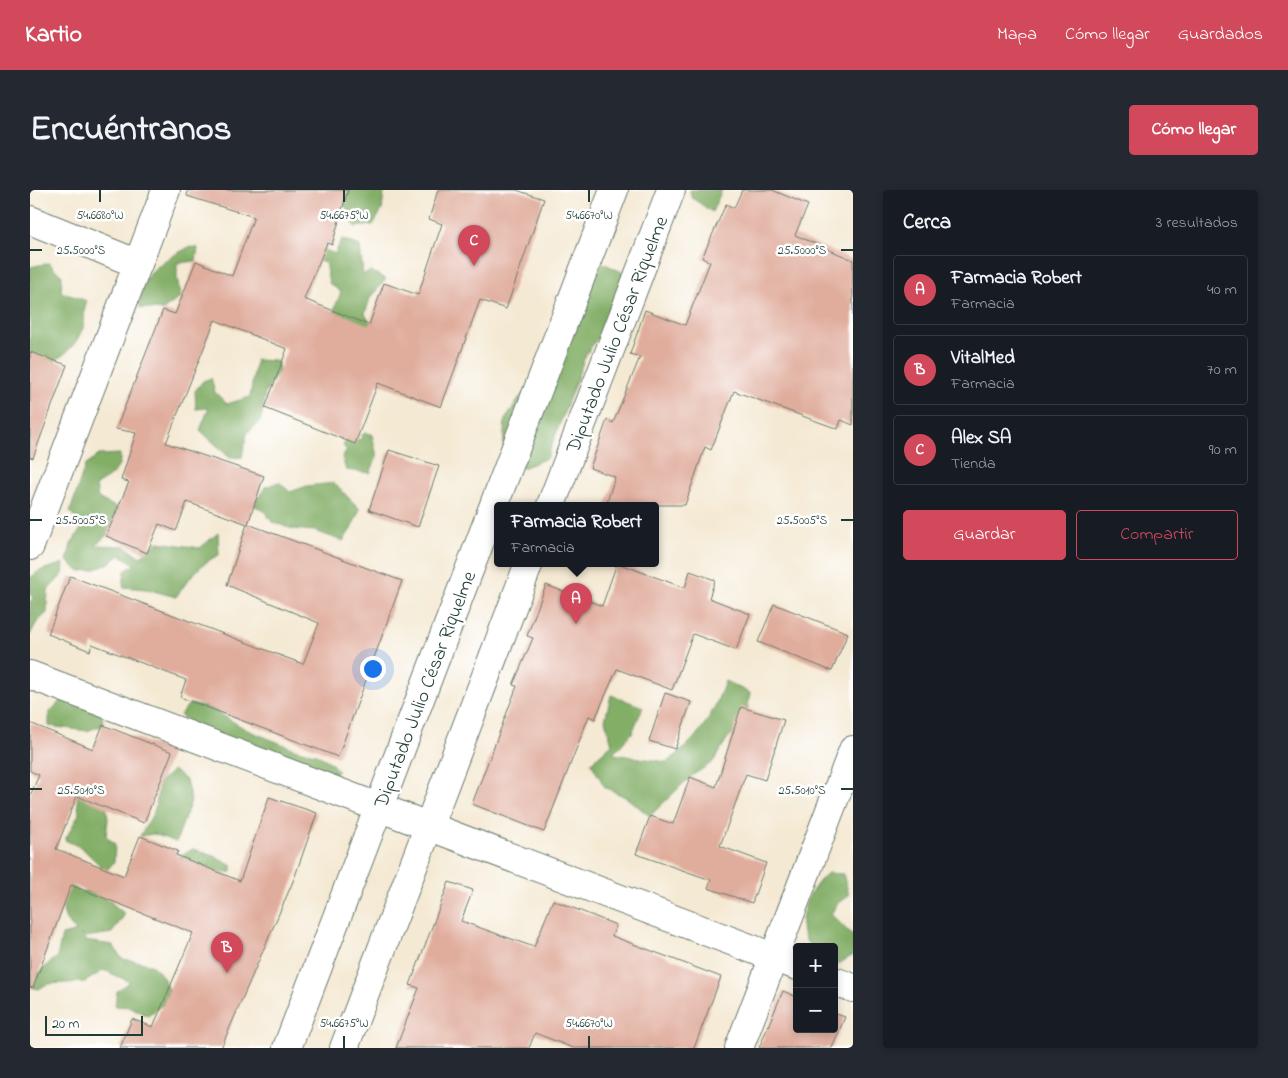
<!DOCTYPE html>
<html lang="es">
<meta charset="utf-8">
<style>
body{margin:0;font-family:"Indie Flower",sans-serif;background:#242831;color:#f1f3f6}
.controls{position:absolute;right:15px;bottom:15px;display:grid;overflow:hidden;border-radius:5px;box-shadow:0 2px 8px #0003}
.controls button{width:45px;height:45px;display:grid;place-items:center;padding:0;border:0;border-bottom:1px solid #363941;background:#171b24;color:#f1f3f6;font:25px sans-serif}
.scale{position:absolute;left:15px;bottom:12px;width:98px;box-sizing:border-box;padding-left:5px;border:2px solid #1f3d34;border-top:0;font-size:14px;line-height:18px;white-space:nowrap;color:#1f3d34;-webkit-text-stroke:4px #fff;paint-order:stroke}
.you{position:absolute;left:342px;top:478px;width:18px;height:18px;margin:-12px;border:4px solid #fff;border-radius:50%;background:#1a73e8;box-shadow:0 0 0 8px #1a73e833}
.badge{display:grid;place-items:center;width:32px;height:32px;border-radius:50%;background:#d1495b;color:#fff;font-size:16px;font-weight:700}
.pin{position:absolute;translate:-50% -41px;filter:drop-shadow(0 1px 2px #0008)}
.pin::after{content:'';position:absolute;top:26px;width:18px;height:15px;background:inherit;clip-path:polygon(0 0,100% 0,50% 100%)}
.popup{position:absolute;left:464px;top:312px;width:165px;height:65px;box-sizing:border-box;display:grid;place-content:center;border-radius:5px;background:#171b24;filter:drop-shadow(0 1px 4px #0005);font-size:16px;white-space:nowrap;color:#9ea1a6}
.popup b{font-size:19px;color:#f1f3f6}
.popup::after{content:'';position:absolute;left:50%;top:100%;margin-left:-10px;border:10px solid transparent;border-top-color:#171b24}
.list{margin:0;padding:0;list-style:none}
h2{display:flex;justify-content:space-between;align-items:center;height:65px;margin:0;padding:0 20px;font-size:21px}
h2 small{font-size:16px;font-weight:400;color:#9ea1a6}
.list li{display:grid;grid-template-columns:32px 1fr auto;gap:15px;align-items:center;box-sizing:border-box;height:70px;margin:0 10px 10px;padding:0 10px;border:1px solid #363941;border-radius:5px}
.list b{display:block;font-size:19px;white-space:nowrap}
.list p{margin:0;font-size:16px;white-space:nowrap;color:#9ea1a6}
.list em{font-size:16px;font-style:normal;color:#9ea1a6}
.actions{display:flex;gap:10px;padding:15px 20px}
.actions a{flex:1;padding:11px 0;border:1px solid #d1495b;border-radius:5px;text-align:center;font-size:18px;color:#d1495b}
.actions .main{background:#d1495b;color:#fff}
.map{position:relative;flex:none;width:823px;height:858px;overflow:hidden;border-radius:5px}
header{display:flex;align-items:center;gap:30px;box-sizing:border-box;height:70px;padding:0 25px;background:#d1495b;color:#fff}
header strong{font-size:24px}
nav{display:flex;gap:28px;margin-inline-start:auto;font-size:18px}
.intro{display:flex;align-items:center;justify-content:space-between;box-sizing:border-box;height:120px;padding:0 30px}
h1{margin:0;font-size:35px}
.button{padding:12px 22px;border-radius:5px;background:#d1495b;color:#fff;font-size:18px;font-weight:700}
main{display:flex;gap:30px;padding:0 30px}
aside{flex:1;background:#171b24;border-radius:5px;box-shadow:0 2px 8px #0003}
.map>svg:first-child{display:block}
.forest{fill:#82ae66;stroke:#50764d}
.building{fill:#e0ad9d}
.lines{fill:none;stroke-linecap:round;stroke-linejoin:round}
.minor-casing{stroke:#6a796c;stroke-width:30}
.minor{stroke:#fff;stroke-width:28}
.ticks{fill:none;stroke:#1f3d34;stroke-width:2}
.labels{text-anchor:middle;stroke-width:5;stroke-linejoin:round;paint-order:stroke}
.street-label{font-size:20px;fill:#1f3d34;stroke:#fff}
.ticks-label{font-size:12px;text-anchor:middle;fill:#1f3d34;stroke:#fff;stroke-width:5;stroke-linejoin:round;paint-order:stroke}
</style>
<header>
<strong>Kartio</strong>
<nav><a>Mapa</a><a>Cómo llegar</a><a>Guardados</a></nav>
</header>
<div class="intro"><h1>Encuéntranos</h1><a class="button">Cómo llegar</a></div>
<main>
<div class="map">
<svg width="823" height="858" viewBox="0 0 823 858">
<rect width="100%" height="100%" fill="#fff"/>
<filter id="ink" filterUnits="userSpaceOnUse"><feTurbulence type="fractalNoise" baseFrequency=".02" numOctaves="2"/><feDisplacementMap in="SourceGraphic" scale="10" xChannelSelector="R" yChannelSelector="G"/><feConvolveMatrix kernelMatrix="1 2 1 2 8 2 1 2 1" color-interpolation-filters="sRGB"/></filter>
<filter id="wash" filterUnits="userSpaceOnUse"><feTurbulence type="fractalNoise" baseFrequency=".0096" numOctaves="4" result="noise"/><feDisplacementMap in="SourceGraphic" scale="20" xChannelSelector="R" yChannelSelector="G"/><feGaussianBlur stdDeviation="1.12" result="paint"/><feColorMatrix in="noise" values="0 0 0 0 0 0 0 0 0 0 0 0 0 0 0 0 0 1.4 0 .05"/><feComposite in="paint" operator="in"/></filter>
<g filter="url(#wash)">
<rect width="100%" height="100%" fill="#f4e9d3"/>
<g class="forest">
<path d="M 301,0 L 333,0 L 333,2 L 350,0 L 354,3 L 352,20 L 343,35 L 325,37 L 314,13 Z"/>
<path d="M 660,0 L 692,0 L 682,22 L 661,7 Z"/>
<path d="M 312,49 L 330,56 L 333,85 L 341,81 L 356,89 L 340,108 L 335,124 L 340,133 L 371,152 L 299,132 L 311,102 L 299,93 L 295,72 L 272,69 L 292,59 L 305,64 Z"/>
<path d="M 159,57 L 168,58 L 166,71 L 147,73 L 147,88 L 151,107 L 133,120 L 110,118 C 110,81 130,73 159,57 Z"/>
<path d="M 571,72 L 596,84 L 573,141 L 556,164 L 517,268 L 492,278 L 473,257 L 475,230 L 489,208 L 510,187 Z"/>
<path d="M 19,73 L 32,86 L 31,102 L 57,111 C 52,122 56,131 53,138 C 42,164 26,171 2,181 L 0,180 L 0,77 Z"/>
<path d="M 226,170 L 247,171 L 249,180 L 235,203 L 231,230 L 217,243 L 212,267 L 200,268 L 170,240 L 179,218 L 166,219 L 165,201 L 173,191 L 181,188 L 185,202 L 197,214 L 220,207 Z"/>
<path d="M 335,243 L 342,244 L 347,267 L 340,283 L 316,280 L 312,267 L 317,261 L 313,255 L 316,251 L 333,249 L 331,246 Z"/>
<path d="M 90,264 C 91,282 80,286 66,295 L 68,308 L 87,318 L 76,346 L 65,355 L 95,356 L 110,367 L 128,352 L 170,358 L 188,343 L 189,365 C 170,373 158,390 146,407 L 116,399 L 93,397 L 95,381 L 105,374 L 90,365 C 76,376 67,381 49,381 L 37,371 L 41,354 L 53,336 L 40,322 L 55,276 L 69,265 Z"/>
<path d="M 249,292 L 260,302 L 277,296 L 304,293 L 330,319 L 321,339 L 313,351 L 285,341 L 263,339 L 242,332 L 235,322 L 224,315 L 235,297 Z"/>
<path d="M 34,373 L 33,384 L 18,400 L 17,423 L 7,432 L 0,445 L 0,412 L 3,408 L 0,404 L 0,388 L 9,381 Z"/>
<path d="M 695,491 L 720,503 L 716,529 L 697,549 L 683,572 L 660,587 L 620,626 L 597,608 L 575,597 L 561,573 L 582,554 L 575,530 L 581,505 L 613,517 L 602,543 L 583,564 L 637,572 C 668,550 683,526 695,491 Z"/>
<path d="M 34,507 L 72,520 L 73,535 L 57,541 L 19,536 L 19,523 Z"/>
<path d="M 159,514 L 180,518 L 217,540 L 267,560 L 286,564 L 300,572 L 308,581 L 293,596 L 159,533 L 150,525 Z"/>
<path d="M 143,580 L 156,590 L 161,611 L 146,652 L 124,644 L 110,646 L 124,622 L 130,592 Z"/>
<path d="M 47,605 L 75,605 L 78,629 L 76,646 L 85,654 L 84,672 L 76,681 L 52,658 L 35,650 L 49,624 Z"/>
<path d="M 163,659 L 184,666 L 202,676 L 202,682 L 178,684 L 146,668 Z"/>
<path d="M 798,683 L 813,684 L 819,705 L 808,713 L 801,724 L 823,746 L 823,765 L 810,773 L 804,773 L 804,757 L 781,757 C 760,735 779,698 798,683 Z"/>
<path d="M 37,694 L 51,702 L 66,700 L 95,724 L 82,743 L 55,747 L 50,744 L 56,751 L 83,755 L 92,769 C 121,774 127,772 139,800 L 132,815 L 118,826 L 101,817 L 85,816 L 87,801 L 100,792 L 74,780 L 55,792 L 17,794 L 9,799 L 0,797 L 0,789 C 12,784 15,773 27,768 L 32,745 L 47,741 C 28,727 33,715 37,694 Z"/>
</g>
<g id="blocks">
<g class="building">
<path d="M 158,0 L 318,0 L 302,55 L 297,53 L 274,109 L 339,135 L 354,93 L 388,105 L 412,34 L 399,29 L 408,0 L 486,0 L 514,9 L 476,119 L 450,110 L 411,217 L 348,193 L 325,254 L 235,218 L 257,159 L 185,130 L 136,253 L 234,286 L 218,334 L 372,391 L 308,567 L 150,507 L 156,490 L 62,454 L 60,461 L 18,444 L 40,386 L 273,474 L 289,433 L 197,395 L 217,334 L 157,312 L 146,341 L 129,334 L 117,363 L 76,346 L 99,292 L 91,290 L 106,243 L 86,239 L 133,120 L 145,124 L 166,71 L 202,86 L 224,27 L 157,6 Z"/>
<path d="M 712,0 L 742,0 L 778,15 L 765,45 L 823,70 L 823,235 L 811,230 L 808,239 L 704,201 L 681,260 L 675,257 L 655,315 L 576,315 L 585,287 L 560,278 L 577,230 L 583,233 L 610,167 L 600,164 L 615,120 L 655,135 L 680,72 L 672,68 L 696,14 L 704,18 Z"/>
<path d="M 0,162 L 37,175 L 3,268 L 0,267 Z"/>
<path d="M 359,260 L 409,276 L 388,337 L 339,320 Z"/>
<path d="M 587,373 L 655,398 L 660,381 L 685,390 L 679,408 L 720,424 L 706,460 L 663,444 L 642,500 L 587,479 L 565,529 L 559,526 L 514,642 L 442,614 L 487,496 L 483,495 L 503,448 L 497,446 L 516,395 L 572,416 Z"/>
<path d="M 744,414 L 818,443 L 802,481 L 728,452 Z"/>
<path d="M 635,503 L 661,512 L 645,559 L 619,551 Z"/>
<path d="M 711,517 L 754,530 L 735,590 L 716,584 L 690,656 L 736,673 L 722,713 L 678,698 L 681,690 L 606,664 L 620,626 L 643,634 L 660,587 L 686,597 Z"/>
<path d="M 0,533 L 63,559 L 73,535 L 142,562 L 114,633 L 47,606 L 26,659 L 94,686 L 110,646 L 148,661 L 146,665 L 210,691 L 239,607 L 287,623 L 264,689 L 191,858 L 90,858 L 102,829 L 123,837 L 163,743 L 41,695 L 3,798 L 0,797 L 0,606 L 9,585 L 0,581 Z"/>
<path d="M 419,692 L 443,700 L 431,731 L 504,757 L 523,710 L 586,735 L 582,746 L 691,787 L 664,858 L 543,858 L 505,843 L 499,858 L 366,858 L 389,798 L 380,795 Z"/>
<path d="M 753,801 L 767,807 L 767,839 L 804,839 L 804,823 L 815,827 L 802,858 L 729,858 Z"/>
</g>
</g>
</g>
<g filter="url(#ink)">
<use href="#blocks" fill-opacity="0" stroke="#6a796c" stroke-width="1"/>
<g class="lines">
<defs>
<g id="minor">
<path d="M 0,30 L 108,74"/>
<path d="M 521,315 L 641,0"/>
<path d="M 0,356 L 136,0"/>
<path d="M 0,485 L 767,776"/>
<path d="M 804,791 L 823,798"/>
<path d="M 257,858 L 584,0"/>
<path d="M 314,858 L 499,373"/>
<path d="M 709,858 L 823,560"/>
</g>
</defs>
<use href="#minor" class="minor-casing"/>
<use href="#minor" class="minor"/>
</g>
</g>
<path class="ticks" d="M 70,0 L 70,12M 314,0 L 314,12M 559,0 L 559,12M 0,60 L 12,60M 811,60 L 823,60M 0,330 L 12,330M 811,330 L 823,330M 0,599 L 12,599M 811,599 L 823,599M 314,846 L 314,858M 559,846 L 559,858"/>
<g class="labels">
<g class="street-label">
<text transform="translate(586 144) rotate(-69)" y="7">Diputado Julio César Riquelme</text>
<text transform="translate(394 499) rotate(-69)" y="7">Diputado Julio César Riquelme</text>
</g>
</g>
<g class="ticks-label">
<text x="70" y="29">54.6680°W</text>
<text x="314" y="29">54.6675°W</text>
<text x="559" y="29">54.6670°W</text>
<text x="51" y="64">25.5000°S</text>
<text x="772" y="64">25.5000°S</text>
<text x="51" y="334">25.5005°S</text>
<text x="772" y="334">25.5005°S</text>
<text x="51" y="604">25.5010°S</text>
<text x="772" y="604">25.5010°S</text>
<text x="314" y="837">54.6675°W</text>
<text x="559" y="837">54.6670°W</text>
</g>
</svg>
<div class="controls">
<button>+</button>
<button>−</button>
</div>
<div class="scale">20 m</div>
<div class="you"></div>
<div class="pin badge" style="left:546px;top:434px">A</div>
<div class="popup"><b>Farmacia Robert</b>Farmacia</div>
<div class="pin badge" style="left:197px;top:783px">B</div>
<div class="pin badge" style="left:444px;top:76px">C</div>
</div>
<aside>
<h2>Cerca<small>3 resultados</small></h2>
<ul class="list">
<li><span class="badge">A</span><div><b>Farmacia Robert</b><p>Farmacia</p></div><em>40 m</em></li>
<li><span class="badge">B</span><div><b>VitalMed</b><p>Farmacia</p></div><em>70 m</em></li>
<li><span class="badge">C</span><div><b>Alex SA</b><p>Tienda</p></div><em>90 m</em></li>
</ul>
<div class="actions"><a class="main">Guardar</a><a>Compartir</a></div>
</aside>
</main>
